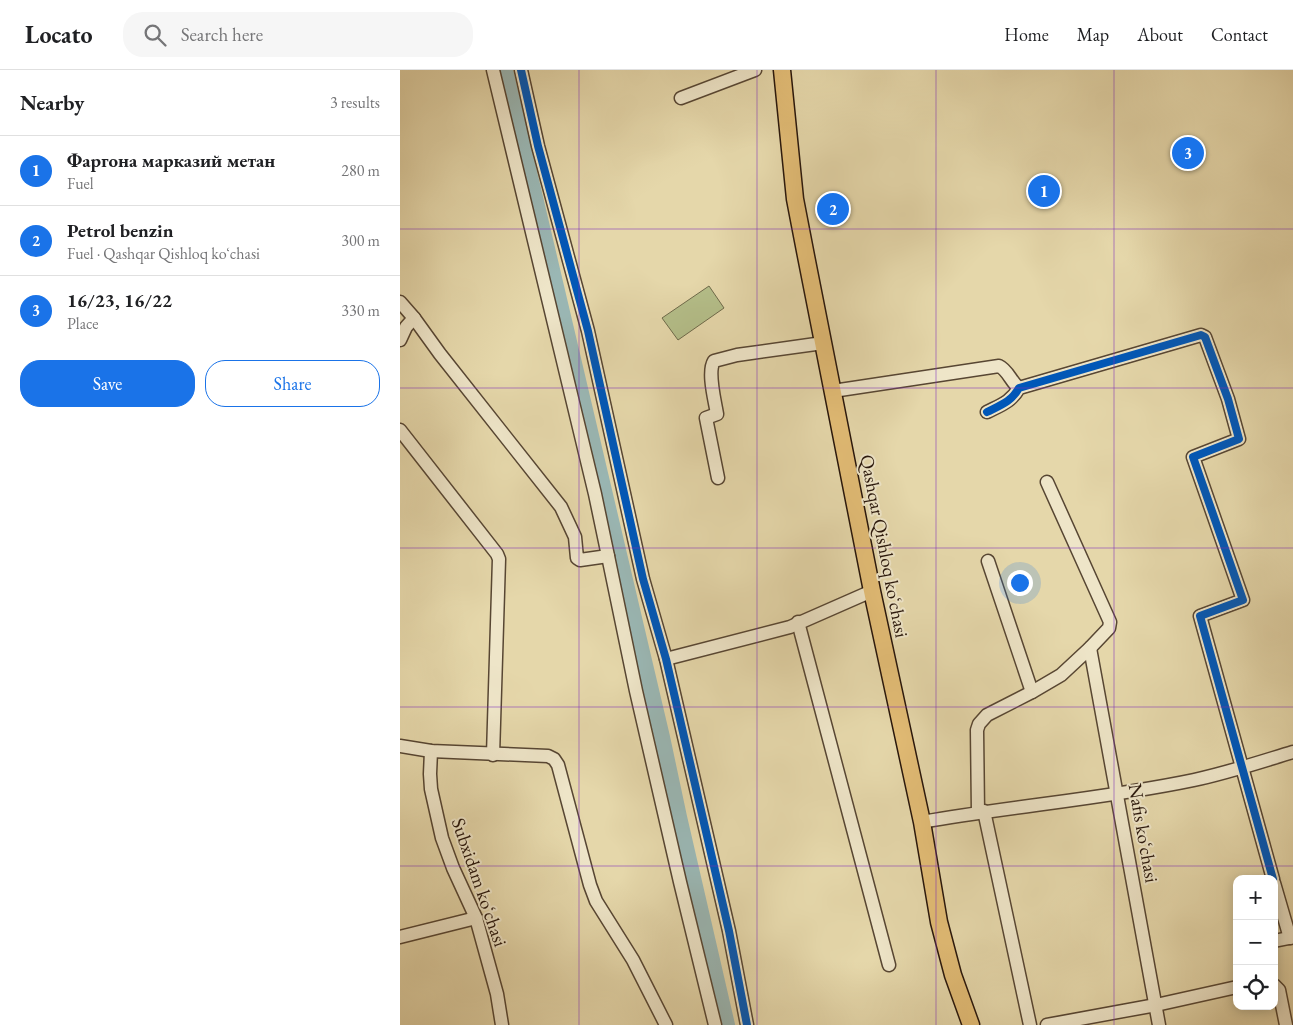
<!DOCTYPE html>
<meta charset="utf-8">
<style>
body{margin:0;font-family:"EB Garamond",serif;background:#f6f6f6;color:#202124}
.controls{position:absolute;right:15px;bottom:15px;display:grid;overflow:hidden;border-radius:10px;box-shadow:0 2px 12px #0003}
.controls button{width:45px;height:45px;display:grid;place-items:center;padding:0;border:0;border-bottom:1px solid #e0e0e0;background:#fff;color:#202124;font:25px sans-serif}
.you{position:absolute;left:619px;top:512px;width:18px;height:18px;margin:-12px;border:4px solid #fff;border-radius:50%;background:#1a73e8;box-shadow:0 0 0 8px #1a73e833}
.badge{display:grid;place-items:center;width:32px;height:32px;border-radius:50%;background:#1a73e8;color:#fff;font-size:16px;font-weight:700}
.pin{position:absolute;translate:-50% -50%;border:2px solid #fff;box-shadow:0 1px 5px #0006}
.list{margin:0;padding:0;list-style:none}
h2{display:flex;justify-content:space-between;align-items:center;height:65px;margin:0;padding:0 20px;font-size:21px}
h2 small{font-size:16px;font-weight:400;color:#757577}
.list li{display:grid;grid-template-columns:32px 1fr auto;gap:15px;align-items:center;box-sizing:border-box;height:70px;padding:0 20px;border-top:1px solid #e0e0e0}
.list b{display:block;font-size:19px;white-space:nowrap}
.list p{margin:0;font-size:16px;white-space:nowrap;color:#757577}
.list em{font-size:16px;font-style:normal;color:#757577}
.actions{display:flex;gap:10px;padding:15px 20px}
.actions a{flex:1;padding:11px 0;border:1px solid #1a73e8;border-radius:20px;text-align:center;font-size:18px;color:#1a73e8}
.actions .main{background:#1a73e8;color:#fff}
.icon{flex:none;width:28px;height:28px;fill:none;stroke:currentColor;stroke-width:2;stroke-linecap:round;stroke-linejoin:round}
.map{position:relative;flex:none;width:893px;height:955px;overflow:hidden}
header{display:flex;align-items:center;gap:30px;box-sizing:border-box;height:70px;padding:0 25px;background:#fff;border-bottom:1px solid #e0e0e0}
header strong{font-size:24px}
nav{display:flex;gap:28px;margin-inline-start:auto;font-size:18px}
.search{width:350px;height:45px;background:#f6f6f6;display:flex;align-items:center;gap:12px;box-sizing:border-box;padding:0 18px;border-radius:20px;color:#757577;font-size:19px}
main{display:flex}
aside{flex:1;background:#fff}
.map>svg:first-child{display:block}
.green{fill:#b4be89;stroke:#6e6a4a}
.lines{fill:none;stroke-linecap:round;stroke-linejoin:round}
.river{stroke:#9ab7b4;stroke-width:16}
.minor-casing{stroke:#574633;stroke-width:15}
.major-casing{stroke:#28160b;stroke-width:19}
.minor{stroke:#eee5c8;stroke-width:12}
.major{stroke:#e2bc75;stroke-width:16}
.cycleway-casing{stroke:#eee5c8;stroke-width:11}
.cycleway{stroke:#0057b8;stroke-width:8}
.grid{fill:none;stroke:#7b2cbf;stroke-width:1;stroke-opacity:0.55}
.labels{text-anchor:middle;stroke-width:4;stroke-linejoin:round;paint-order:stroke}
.street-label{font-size:19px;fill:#28160b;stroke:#eee5c8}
</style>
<header>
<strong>Locato</strong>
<div class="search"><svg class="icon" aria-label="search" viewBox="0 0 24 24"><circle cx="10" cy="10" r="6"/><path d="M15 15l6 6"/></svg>Search here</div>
<nav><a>Home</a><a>Map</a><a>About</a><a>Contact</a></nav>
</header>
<main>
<aside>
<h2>Nearby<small>3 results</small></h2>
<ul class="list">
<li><span class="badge">1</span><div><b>Фаргона марказий метан</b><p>Fuel</p></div><em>280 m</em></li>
<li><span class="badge">2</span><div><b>Petrol benzin</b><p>Fuel · Qashqar Qishloq koʻchasi</p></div><em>300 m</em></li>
<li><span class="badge">3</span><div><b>16/23, 16/22</b><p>Place</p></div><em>330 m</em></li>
</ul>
<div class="actions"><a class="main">Save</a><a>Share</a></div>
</aside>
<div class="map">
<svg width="893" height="955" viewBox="0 0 893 955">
<rect width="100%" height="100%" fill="#e5d7aa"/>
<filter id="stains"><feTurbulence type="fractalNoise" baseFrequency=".004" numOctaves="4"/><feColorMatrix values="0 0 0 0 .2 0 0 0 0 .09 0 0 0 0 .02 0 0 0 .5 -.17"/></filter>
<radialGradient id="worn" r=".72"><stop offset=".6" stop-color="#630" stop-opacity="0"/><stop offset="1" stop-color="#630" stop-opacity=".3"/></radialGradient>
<path class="green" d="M 309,216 L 324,238 L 278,270 L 262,248 Z"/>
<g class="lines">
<path class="river" d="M 105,0 L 262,667 L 279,747 L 327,955"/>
<defs>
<g id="minor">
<path d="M 121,0 L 138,76 L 188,261 L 243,509 L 266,589 L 329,861 L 347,955"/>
<path d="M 281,28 L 355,0"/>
<path d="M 0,232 L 14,248 L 40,284 L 161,437 L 175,467 L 177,488 L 180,490 L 208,486 L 195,424 L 93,0"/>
<path d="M 0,270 L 6,257 L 14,248"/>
<path d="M 433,321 L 599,296 C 608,300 611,312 619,318"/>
<path d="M 587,342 C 601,335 611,332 619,318 L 801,265 L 805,267 L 828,329 L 839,369 L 793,387 L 843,530 L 800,546 L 873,809"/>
<path d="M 0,360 L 97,484 L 99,489 L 93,685"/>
<path d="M 318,408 L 306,348 L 317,344 C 315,331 307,302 314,291 L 337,285 L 423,273"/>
<path d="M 208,486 L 236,621 L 280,812 L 315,955"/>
<path d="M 588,491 L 632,622"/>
<path d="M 398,552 L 489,895"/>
<path d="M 690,578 L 759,955"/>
<path d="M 266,589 L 390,557 L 472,521"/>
<path d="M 0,676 L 31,681 L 148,686 L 154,689 L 158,695 L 190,815 L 196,831 L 233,890 L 266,955"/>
<path d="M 31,681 L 30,704 L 31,719 L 42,768 L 53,798 L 76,848 L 97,924 L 102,955"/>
<path d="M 584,741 L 630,955"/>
<path d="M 578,742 L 577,660 L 579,654 L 587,645 L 632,622 L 661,605 L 690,578 L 709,558 L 710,552 L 647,412"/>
<path d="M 522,752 C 612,736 704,729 794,710 C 827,703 860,692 893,682"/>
<path d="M 874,813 L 890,868"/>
<path d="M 0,867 L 76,848"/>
<path d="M 874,871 L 893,867"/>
<path d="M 874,915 L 879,920 L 886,955"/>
<path d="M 647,955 L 756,935 L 837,917"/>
</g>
<path id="major" d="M 382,0 L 395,129 L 406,186 L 472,521 L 522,752 L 539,852 L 553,905 L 571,955"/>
</defs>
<use href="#minor" class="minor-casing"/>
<use href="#major" class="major-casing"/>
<use href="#minor" class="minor"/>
<use href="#major" class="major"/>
<defs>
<g id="cycleway">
<path d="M 121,0 L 138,76 L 188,261 L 243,509 L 266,589 L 329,861 L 347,955"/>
<path d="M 587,342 C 601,335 611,332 619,318 L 801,265 L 805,267 L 828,329 L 839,369 L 793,387 L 843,530 L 800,546 L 873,809"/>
</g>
</defs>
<use href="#cycleway" class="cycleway-casing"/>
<use href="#cycleway" class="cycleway"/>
</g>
<path class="grid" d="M 179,0 L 179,955M 357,0 L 357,955M 536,0 L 536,955M 714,0 L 714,955M 0,159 L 893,159M 0,318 L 893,318M 0,478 L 893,478M 0,637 L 893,637M 0,796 L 893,796"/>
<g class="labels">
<g class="street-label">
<text transform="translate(485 476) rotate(79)" y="7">Qashqar Qishloq koʻchasi</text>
<text transform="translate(744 763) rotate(80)" y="7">Nafis koʻchasi</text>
<text transform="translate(80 812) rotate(71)" y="7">Subxidam koʻchasi</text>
</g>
</g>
<rect width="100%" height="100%" filter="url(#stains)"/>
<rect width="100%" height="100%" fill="url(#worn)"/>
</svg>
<div class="controls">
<button>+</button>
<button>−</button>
<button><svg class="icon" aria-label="locate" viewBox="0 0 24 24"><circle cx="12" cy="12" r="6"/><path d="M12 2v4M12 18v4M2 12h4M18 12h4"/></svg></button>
</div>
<div class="you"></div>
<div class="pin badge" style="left:644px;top:121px">1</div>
<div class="pin badge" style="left:433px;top:139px">2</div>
<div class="pin badge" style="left:788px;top:83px">3</div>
</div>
</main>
